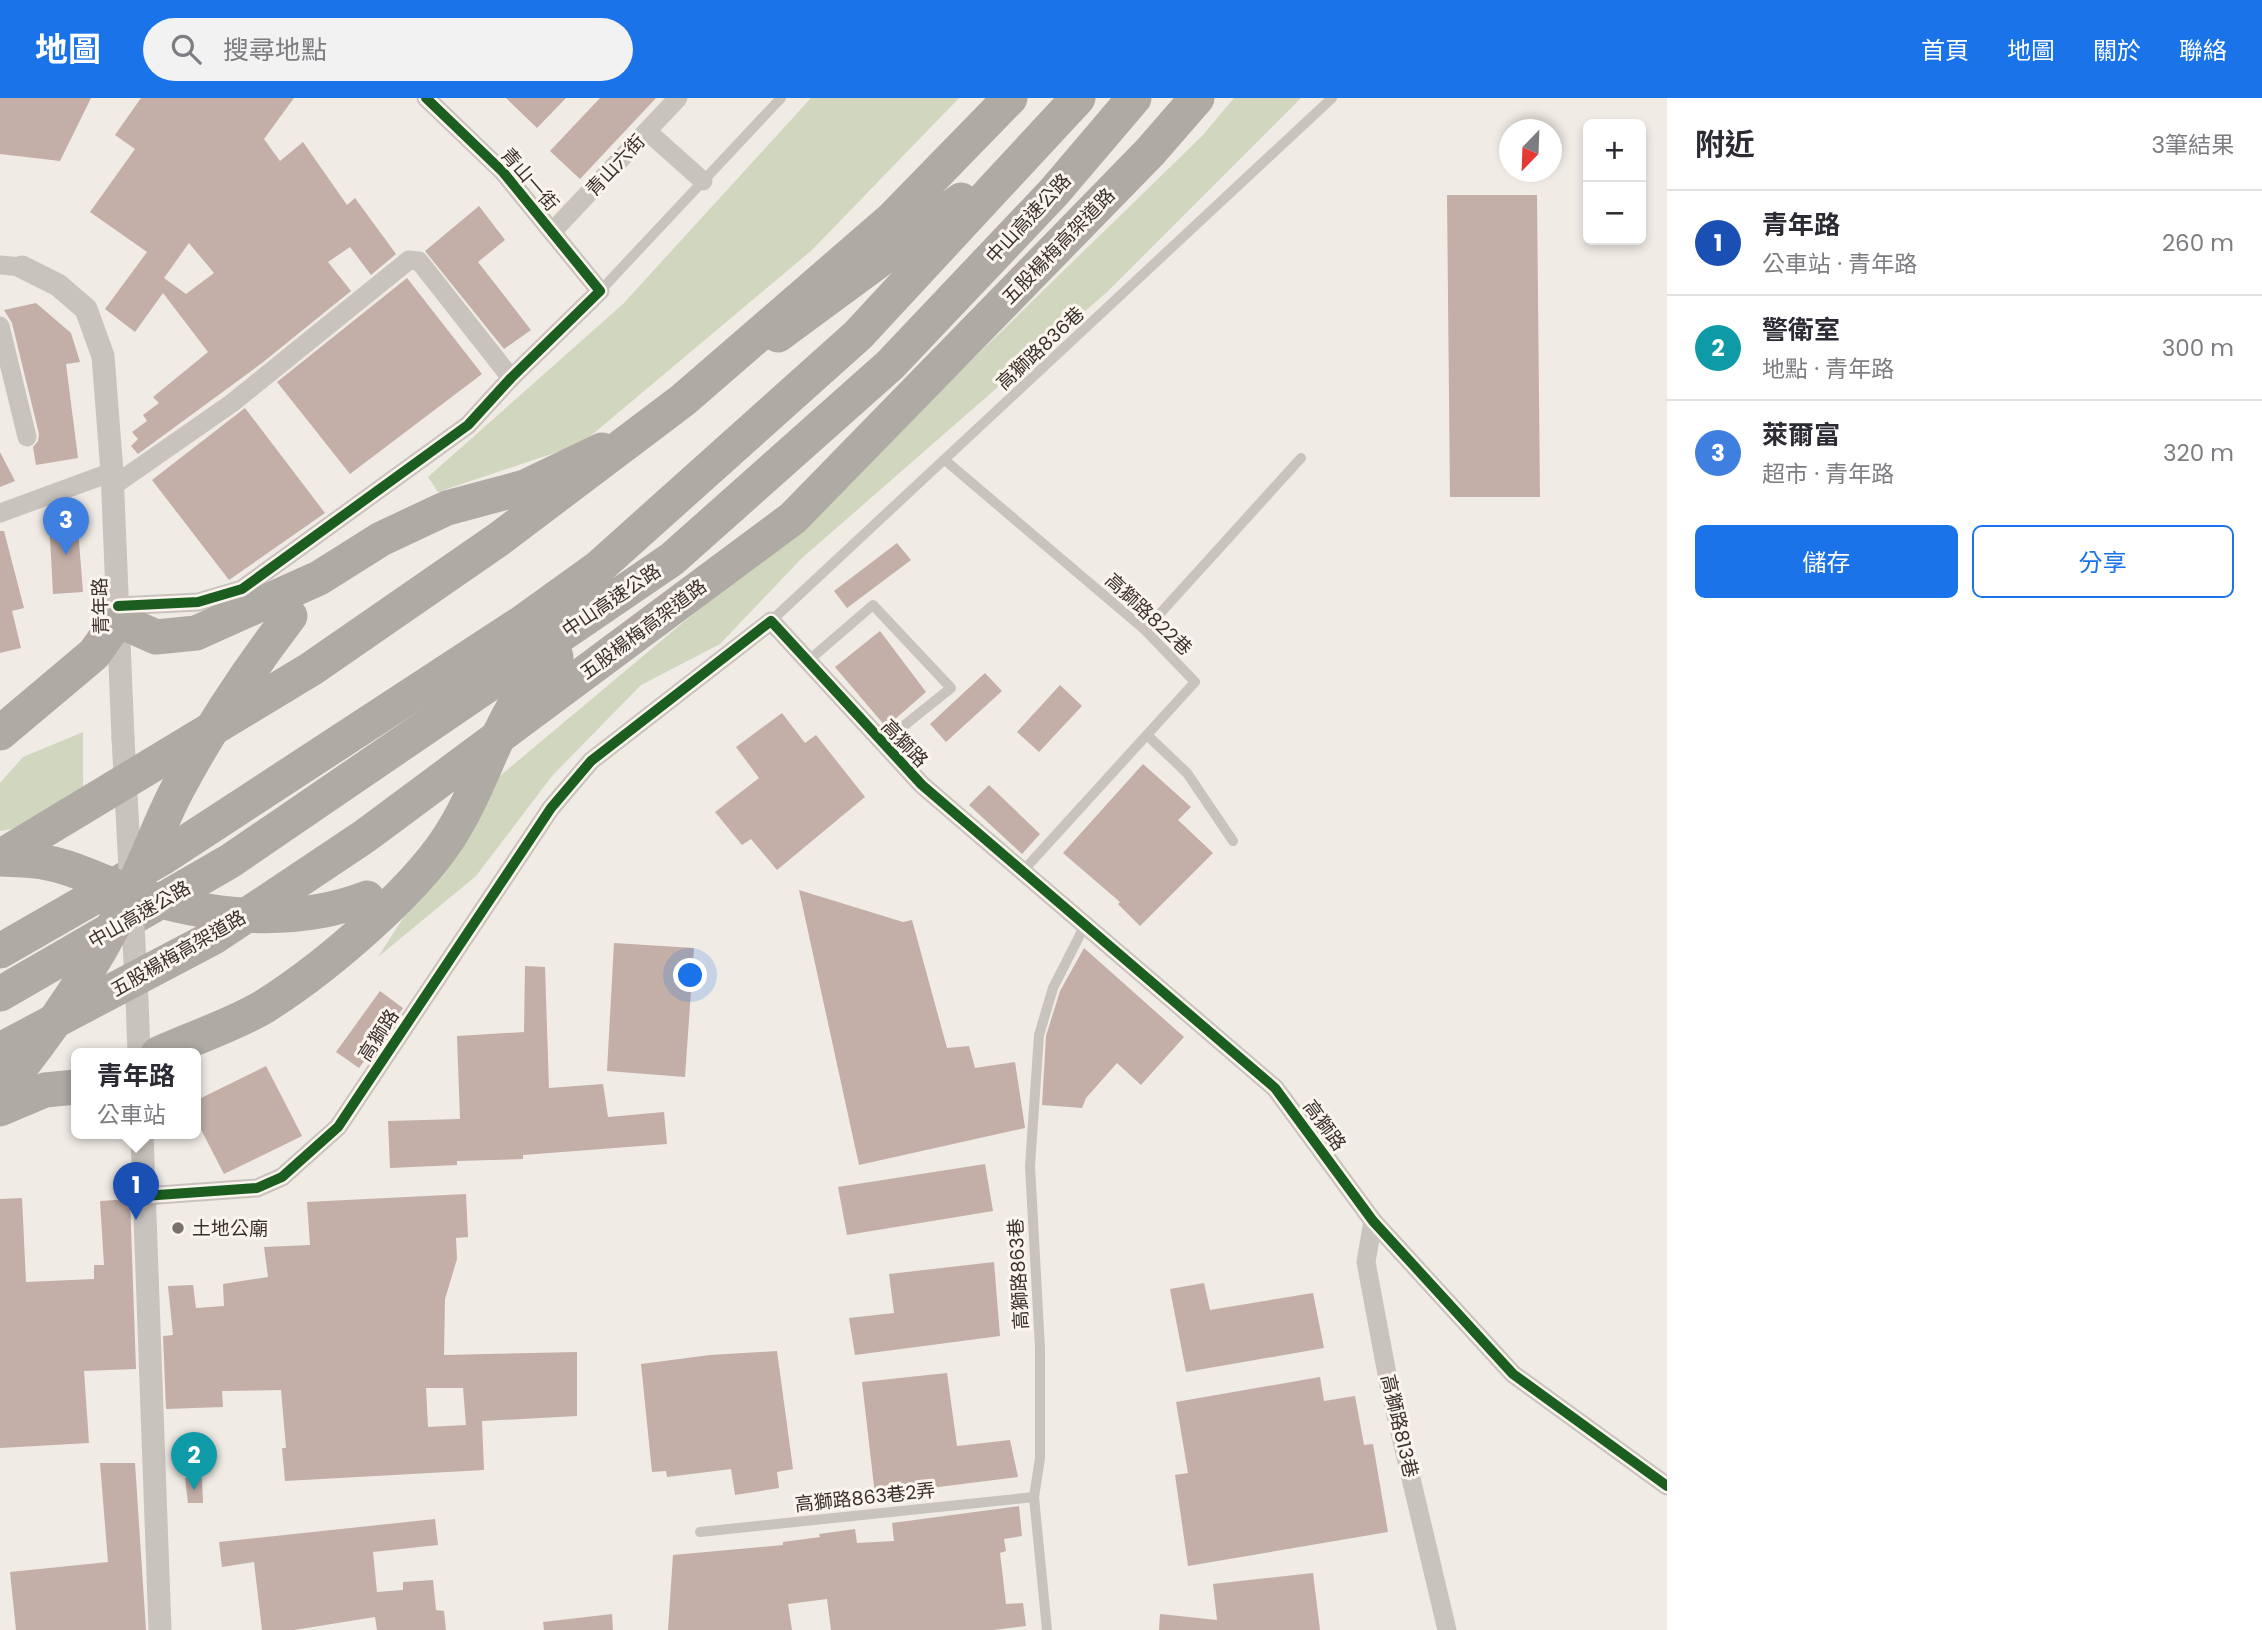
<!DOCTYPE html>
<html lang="zh-TW">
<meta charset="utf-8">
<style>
body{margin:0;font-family:Poppins,"Noto Sans TC",sans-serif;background:#f2f2f3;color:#2b2b33}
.controls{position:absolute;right:21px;top:21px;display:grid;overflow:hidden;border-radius:10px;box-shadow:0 4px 10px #0003}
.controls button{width:63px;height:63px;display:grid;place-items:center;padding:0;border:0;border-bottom:2px solid #e1e1e2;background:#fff;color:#2b2b33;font:35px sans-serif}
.compass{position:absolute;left:1499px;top:21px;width:63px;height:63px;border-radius:50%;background:#fff;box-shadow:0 4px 10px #0003;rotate:203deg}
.you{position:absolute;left:691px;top:878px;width:24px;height:24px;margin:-18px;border:5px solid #fff;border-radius:50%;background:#1a73e8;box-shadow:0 0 0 10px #1a73e833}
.badge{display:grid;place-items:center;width:46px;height:46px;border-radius:50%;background:#1a73e8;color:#fff;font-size:23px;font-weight:700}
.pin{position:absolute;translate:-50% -58px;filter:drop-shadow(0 2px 4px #0008)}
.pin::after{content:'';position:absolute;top:37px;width:24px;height:21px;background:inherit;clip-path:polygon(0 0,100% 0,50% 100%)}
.popup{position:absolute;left:71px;top:950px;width:130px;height:91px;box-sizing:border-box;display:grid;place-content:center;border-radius:10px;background:#fff;filter:drop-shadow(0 2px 5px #0005);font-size:23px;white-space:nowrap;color:#7c7c81}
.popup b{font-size:26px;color:#2b2b33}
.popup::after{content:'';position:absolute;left:50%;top:100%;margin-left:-14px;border:14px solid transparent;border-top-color:#fff}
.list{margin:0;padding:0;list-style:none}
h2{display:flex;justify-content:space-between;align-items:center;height:91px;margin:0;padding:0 28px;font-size:30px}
h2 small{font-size:23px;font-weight:400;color:#7c7c81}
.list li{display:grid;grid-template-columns:46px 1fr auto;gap:21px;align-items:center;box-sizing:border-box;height:105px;padding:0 28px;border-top:2px solid #e1e1e2}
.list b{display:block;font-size:26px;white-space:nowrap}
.list p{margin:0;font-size:23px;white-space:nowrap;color:#7c7c81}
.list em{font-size:23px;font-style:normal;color:#7c7c81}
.actions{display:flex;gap:14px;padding:21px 28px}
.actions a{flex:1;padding:16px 0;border:2px solid #1a73e8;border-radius:10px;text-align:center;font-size:24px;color:#1a73e8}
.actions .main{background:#1a73e8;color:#fff}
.icon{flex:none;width:38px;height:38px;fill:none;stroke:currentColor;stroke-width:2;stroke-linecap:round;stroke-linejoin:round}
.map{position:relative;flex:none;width:1667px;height:1532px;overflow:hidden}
header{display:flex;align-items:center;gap:42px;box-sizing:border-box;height:98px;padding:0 35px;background:#1a73e8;color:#fff}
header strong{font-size:33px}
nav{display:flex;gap:38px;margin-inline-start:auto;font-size:24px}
.search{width:490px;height:63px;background:#f2f2f3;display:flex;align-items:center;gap:18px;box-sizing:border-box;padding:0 24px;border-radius:38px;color:#7c7c81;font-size:26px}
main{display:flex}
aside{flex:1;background:#fff}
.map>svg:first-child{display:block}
.green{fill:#d1d6bf}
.building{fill:#c3afa7;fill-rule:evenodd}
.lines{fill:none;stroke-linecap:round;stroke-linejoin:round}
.service{stroke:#c9c3be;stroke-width:10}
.minor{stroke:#c9c3be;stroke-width:19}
.tertiary{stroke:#c9c3be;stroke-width:23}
.motorway{stroke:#afaaa4;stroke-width:35}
.tertiary-bridge{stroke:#c9c3be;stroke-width:23}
.motorway-bridge{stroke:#afaaa4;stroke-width:35}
.cycleway-casing{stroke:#fbf5ee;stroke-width:15}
.cycleway{stroke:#1b5e20;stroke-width:10}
.poi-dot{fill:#7a716c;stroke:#fbf5ee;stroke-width:2.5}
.labels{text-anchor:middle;stroke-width:6;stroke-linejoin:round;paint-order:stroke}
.street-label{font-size:19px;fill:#3b302b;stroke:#fbf5ee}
.poi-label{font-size:19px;fill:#3b302b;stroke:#fbf5ee;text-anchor:start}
</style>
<header>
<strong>地圖</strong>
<div class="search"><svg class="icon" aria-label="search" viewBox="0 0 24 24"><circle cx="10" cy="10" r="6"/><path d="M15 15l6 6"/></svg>搜尋地點</div>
<nav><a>首頁</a><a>地圖</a><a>關於</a><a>聯絡</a></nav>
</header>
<main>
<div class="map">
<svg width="1667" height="1532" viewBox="0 0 1667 1532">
<rect width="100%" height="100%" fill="#f0ebe5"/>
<g class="green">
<path d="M 811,0 L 959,0 L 812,152 L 581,346 L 438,394 L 428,379 L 623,206 Z"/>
<path d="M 1234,0 L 1301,0 L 1107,194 L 802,460 L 720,546 L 641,587 L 552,678 L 476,778 L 378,859 L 489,687 L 821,409 L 1203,37 Z"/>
<path d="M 83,634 L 83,693 L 34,727 L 0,733 L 0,685 L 23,659 Z"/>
</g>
<g class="building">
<path d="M 0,0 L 91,0 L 60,63 L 0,56 Z"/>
<path d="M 141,0 L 294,0 L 264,41 L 280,63 L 303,44 L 347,107 L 355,100 L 396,156 L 371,177 L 350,149 L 328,164 L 351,193 L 262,265 L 138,356 L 131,348 L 138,341 L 132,334 L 147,323 L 143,317 L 159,305 L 153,299 L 208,254 L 163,195 L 135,234 L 105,211 L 147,154 L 90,114 L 135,51 L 115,37 ZM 189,145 L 214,175 L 186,196 L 164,180 Z"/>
<path d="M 506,0 L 566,0 L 537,30 Z"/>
<path d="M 600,0 L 656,0 L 580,81 L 550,53 Z"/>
<path d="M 1447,97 L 1537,97 L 1540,399 L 1450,399 Z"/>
<path d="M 479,108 L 505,142 L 478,164 L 531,232 L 504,251 L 425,153 Z"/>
<path d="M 407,180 L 482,276 L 350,376 L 277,284 Z"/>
<path d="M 36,205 L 71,235 L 80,264 L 66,266 L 78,360 L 36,367 L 33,349 L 38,343 L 39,336 L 12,225 L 4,212 Z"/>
<path d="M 245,310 L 325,415 L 229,482 L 152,382 Z"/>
<path d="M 0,354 L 15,383 L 0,389 Z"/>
<path d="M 77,418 L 83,494 L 53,496 L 49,421 Z"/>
<path d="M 0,433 L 4,433 L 24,510 L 12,513 L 21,550 L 0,555 Z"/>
<path d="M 897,445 L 911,462 L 847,510 L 834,493 Z"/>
<path d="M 880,533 L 926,594 L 886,629 L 835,569 Z"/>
<path d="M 985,575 L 1002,593 L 946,644 L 930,626 Z"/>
<path d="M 1060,587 L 1082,608 L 1039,654 L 1017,634 Z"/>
<path d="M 782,615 L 805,645 L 816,637 L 865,699 L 777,772 L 751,741 L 742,747 L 715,714 L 759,680 L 736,649 Z"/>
<path d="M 1143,666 L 1191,709 L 1178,722 L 1213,755 L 1140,828 L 1118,806 L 1120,804 L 1063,755 Z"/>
<path d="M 989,687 L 1040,736 L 1022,756 L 969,707 Z"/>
<path d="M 799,792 L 903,824 L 912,822 L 947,950 L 969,948 L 975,970 L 1015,964 L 1025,1030 L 859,1067 Z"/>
<path d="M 614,845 L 694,850 L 685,979 L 607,973 Z"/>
<path d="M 1084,850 L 1184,939 L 1141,987 L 1117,965 L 1086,1000 L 1082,1010 L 1042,1007 L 1046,938 L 1060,893 Z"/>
<path d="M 525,868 L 545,869 L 549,990 L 603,986 L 608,1019 L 664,1014 L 667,1046 L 523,1057 L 523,1061 L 457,1063 L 457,1067 L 390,1070 L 388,1023 L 460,1021 L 457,938 L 524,934 Z"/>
<path d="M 380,893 L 403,910 L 359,970 L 336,954 Z"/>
<path d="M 266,968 L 302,1038 L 224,1076 L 195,1020 L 195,1003 Z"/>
<path d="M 985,1066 L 993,1113 L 847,1137 L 838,1089 Z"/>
<path d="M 466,1096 L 468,1139 L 456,1140 L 457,1161 L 445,1201 L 444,1257 L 577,1254 L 577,1318 L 482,1323 L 484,1372 L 285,1383 L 282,1350 L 286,1350 L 281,1292 L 222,1293 L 223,1309 L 166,1311 L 163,1238 L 173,1237 L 168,1188 L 193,1187 L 196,1210 L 224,1208 L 223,1186 L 268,1179 L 264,1149 L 310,1147 L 307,1104 ZM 426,1290 L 463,1290 L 466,1327 L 428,1329 Z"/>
<path d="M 22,1100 L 26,1184 L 94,1181 L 94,1167 L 104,1167 L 100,1103 L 130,1101 L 136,1271 L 84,1273 L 89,1345 L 0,1350 L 0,1101 Z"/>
<path d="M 994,1164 L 1000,1238 L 855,1257 L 849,1220 L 894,1215 L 889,1176 Z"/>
<path d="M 1204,1185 L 1210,1212 L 1313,1195 L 1324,1250 L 1186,1274 L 1170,1191 Z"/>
<path d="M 777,1253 L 793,1371 L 777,1374 L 779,1390 L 735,1397 L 731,1371 L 667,1379 L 666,1373 L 652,1374 L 641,1266 L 710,1257 Z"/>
<path d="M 947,1275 L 957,1348 L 1010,1342 L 1018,1379 L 875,1397 L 862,1284 Z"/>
<path d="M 1320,1279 L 1324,1303 L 1355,1298 L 1364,1347 L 1373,1346 L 1388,1434 L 1188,1468 L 1175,1377 L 1188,1375 L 1176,1304 Z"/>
<path d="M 100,1365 L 135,1365 L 146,1532 L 16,1532 L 10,1474 L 108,1464 Z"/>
<path d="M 185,1380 L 202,1380 L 203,1405 L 188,1405 Z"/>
<path d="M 1019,1408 L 1022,1438 L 1004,1441 L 1006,1453 L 1000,1455 L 1006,1506 L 1023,1505 L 1026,1528 L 993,1532 L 831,1532 L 827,1501 L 788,1506 L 792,1532 L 668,1532 L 673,1457 L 783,1447 L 783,1444 L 820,1439 L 819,1436 L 855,1431 L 857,1445 L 894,1443 L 892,1425 Z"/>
<path d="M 435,1421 L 438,1447 L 373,1454 L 377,1494 L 403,1492 L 403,1484 L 433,1482 L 436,1512 L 444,1513 L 446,1532 L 377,1532 L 375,1519 L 294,1532 L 262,1532 L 254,1464 L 222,1469 L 219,1444 Z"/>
<path d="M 1313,1475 L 1320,1532 L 1159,1532 L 1160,1516 L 1217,1522 L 1213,1486 Z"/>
<path d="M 612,1516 L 613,1532 L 544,1532 L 543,1524 Z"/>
</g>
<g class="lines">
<g class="service">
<path d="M 600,193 L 781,0"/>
<path d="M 946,363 L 1145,532 L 1195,584 L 1022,774"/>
<path d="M 771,523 L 1332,0"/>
<path d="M 1145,532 L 1301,360"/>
<path d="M 808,563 L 873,507 L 951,590 L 881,646"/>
<path d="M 1148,638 L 1187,675 L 1233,743"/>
<path d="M 700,1434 L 1034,1399"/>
<path d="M 1047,1532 L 1034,1399 L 1040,1360 L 1040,1250 L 1030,1068 L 1039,937 L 1053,890 L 1085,827"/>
</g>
<g class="minor">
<path d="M 647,33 L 703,83"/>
<path d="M 552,134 L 678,0"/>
<path d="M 0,167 L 22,169"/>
<path d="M 0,228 L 27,339"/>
<path d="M 113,388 L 232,305 L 409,162 L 419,163 L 511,280"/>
<path d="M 0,415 L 112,374"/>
<path d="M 118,508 L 198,504 L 242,491 L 468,327 L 511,280 L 600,193 L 503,74 L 426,0"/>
<path d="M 144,1098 L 257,1090 L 282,1079 L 338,1029 L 551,710 L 591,663 L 771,523 L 922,687 L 1275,990 L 1373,1123 L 1513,1276 L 1667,1388"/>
<path d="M 1373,1123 L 1366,1164 L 1390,1292 L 1447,1532"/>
</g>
<g class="tertiary">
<path d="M 22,169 L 58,187 L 86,211 L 103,258 L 112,374 L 123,640"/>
<path d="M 137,902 L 139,956"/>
<path d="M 142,1036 L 160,1532"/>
</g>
<g class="motorway">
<path d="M 778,237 L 961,102"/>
<path d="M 0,635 L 94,556 L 118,522 L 156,539 L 196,535 L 319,480 L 381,441 L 447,410 L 525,389 L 602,352"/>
<path d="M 0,853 L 162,760 L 523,524 L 598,470 L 858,237 L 1078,0"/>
<path d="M 0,896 L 230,763 L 672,461 L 890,267 L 1054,94 L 1134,0"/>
<path d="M 158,956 C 192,940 232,928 265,908 C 325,870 423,788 457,726 C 492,666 500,606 556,559"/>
<path d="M 0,1011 L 45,992 L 76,989"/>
</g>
<path class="tertiary-bridge" d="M 123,640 L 137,902"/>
<g class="motorway-bridge">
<path d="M 0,759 L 311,571 L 499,441 L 683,302 L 892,121 L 1010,0"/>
<path d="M 0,761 C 16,762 33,762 48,765 C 76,770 103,785 130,794 C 206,819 291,829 367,800"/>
<path d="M 0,952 L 214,839 L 365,738 L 793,420 L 1150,54 L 1197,0"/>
<path d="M 8,985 C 56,926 98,862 131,793 C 148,760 160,724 177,692 C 210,630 248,573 290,518"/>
</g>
<defs>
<g id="cycleway">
<path d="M 118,508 L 198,504 L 242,491 L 468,327 L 511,280 L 600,193 L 503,74 L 426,0"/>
<path d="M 144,1098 L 257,1090 L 282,1079 L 338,1029 L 551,710 L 591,663 L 771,523 L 922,687 L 1275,990 L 1373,1123 L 1513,1276 L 1667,1388"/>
</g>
</defs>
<use href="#cycleway" class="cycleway-casing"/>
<use href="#cycleway" class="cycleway"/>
</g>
<circle class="poi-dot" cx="178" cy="1130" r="7"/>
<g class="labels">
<g class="street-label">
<text transform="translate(615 67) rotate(-47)" y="7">青山六街</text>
<text transform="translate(530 81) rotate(49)" y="7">青山一街</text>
<text transform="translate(1028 120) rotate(-47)" y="7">中山高速公路</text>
<text transform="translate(1058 148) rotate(-46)" y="7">五股楊梅高架道路</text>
<text transform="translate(1040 250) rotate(-43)" y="7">高獅路836巷</text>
<text transform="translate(611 502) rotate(-34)" y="7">中山高速公路</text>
<text transform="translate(100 508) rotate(-92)" y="7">青年路</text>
<text transform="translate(1149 516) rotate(43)" y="7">高獅路822巷</text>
<text transform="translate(643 531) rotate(-37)" y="7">五股楊梅高架道路</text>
<text transform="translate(905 645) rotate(46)" y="7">高獅路</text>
<text transform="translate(139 816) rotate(-30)" y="7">中山高速公路</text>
<text transform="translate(178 855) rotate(-30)" y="7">五股楊梅高架道路</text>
<text transform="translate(378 937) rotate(-57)" y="7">高獅路</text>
<text transform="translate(1325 1027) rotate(54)" y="7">高獅路</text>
<text transform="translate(1018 1176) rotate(-93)" y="7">高獅路863巷</text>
<text transform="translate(1400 1328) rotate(77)" y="7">高獅路813巷</text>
<text transform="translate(865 1399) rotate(-6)" y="7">高獅路863巷2弄</text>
</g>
<g class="poi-label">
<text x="192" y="1137">土地公廟</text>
</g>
</g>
</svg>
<div class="controls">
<button>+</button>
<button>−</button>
</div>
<svg class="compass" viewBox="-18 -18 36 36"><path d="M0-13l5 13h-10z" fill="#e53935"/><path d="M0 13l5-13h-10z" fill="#7c7c81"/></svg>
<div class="you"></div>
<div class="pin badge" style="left:136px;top:1122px;background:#1a4fb4">1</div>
<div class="popup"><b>青年路</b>公車站</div>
<div class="pin badge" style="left:194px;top:1392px;background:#0f9aa8">2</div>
<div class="pin badge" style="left:66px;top:457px;background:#3f7fe0">3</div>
</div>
<aside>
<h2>附近<small>3筆結果</small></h2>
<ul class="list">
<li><span class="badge" style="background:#1a4fb4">1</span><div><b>青年路</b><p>公車站 · 青年路</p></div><em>260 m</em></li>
<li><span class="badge" style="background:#0f9aa8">2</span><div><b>警衛室</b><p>地點 · 青年路</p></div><em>300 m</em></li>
<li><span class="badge" style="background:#3f7fe0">3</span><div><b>萊爾富</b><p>超市 · 青年路</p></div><em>320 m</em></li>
</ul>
<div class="actions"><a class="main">儲存</a><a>分享</a></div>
</aside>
</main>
